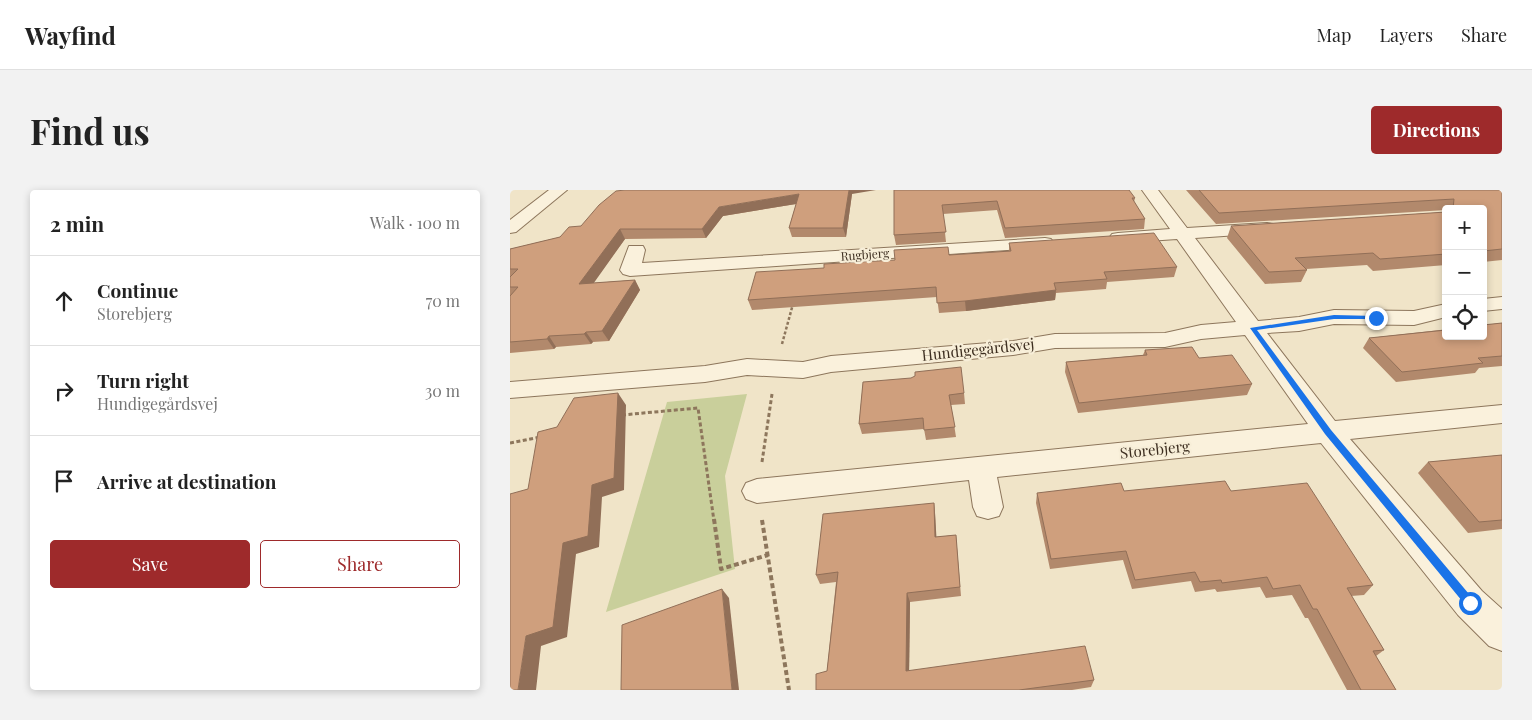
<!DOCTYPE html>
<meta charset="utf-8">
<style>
body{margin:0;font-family:"Playfair Display",serif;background:#f2f2f2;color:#222}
.controls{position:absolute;right:15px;top:15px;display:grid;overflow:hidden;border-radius:5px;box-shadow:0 2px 8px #0003}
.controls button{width:45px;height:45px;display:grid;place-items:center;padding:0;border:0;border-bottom:1px solid #e0e0e0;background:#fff;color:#222;font:25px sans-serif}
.stop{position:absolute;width:15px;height:15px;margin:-11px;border:4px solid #1a73e8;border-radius:50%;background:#fff}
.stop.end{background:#1a73e8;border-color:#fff;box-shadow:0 1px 5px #0008}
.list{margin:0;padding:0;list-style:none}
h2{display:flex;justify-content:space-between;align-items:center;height:65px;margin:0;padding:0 20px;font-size:21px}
h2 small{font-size:16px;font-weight:400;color:#767676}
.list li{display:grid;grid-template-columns:32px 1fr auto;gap:15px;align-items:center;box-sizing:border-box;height:90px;padding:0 20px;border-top:1px solid #e0e0e0}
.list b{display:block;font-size:19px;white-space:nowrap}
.list p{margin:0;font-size:16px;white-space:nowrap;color:#767676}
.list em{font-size:16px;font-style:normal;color:#767676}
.actions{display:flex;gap:10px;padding:15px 20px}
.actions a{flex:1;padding:11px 0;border:1px solid #9e2a2b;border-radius:5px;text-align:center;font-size:18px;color:#9e2a2b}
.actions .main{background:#9e2a2b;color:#fff}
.icon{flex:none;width:28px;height:28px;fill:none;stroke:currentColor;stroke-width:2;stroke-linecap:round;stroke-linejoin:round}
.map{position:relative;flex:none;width:992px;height:500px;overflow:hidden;border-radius:5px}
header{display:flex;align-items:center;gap:30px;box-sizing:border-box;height:70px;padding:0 25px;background:#fff;border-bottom:1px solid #e0e0e0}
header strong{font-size:24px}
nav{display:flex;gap:28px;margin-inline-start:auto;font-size:18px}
.intro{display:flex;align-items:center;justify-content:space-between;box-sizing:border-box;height:120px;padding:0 30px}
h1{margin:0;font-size:35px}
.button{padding:12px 22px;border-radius:5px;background:#9e2a2b;color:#fff;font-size:18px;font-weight:700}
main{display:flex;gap:30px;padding:0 30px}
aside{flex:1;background:#fff;border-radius:5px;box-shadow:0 2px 8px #0003}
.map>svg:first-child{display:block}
.green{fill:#c9cf9b}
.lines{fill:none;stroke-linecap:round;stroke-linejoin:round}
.minor-casing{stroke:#8d765c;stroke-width:2}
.path-far2{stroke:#8d765c;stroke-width:2.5;stroke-dasharray:3 2;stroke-linecap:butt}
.path-far1{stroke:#8d765c;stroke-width:3;stroke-dasharray:4 2.5;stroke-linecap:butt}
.path{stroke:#8d765c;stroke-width:4;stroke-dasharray:5 3;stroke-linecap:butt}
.minor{fill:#faf1dc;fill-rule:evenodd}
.wall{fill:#b2896c}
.shaded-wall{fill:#916f58}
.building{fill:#cf9f7d;stroke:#916f58}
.route{fill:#1a73e8}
.labels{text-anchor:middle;stroke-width:4.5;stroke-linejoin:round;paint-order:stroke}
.far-street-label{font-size:12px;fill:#3d2e20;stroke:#f7eed8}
.street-label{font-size:15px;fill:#3d2e20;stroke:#f7eed8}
</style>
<header>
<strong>Wayfind</strong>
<nav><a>Map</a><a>Layers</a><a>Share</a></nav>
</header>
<div class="intro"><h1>Find us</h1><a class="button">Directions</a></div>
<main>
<aside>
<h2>2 min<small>Walk · 100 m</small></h2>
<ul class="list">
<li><svg class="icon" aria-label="ahead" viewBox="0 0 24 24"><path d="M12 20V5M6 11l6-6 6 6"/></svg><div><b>Continue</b><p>Storebjerg</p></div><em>70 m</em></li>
<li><svg class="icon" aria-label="right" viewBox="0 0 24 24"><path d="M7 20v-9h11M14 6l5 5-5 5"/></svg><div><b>Turn right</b><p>Hundigegårdsvej</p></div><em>30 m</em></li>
<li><svg class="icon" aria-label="arrive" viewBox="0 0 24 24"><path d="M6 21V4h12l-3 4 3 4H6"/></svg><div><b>Arrive at destination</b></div></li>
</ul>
<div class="actions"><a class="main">Save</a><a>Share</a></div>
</aside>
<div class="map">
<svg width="992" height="500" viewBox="0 0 992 500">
<rect width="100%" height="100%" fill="#f0e4c8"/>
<path class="green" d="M 237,204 L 215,286 L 225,379 L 96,422 L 157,212 Z"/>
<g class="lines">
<defs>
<g id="minor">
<path d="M 39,0 L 57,0 L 6,42 L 0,43 L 0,30 Z"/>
<path d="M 632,0 L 648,0 L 677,38 L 757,33 L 763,34 L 766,38 L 763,42 L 757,43 L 685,48 L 748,131 L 789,127 L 824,120 L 904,121 L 936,114 L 936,127 L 904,135 L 824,134 L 789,141 L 757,143 L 825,231 L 992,215 L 992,233 L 840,249 L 972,401 L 992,419 L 992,461 L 979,456 L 948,425 L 811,253 L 487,287 L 493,317 L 489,326 L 478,329 L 467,326 L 463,317 L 459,290 L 247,313 L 236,309 L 232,301 L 236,293 L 247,289 L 798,234 L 735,145 L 691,149 L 655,157 L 545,158 L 503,165 L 321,182 L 293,188 L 237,185 L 195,192 L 0,208 L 0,192 L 195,176 L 237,169 L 293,172 L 321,166 L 503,151 L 545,144 L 655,143 L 691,135 L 726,132 L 667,49 L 608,53 L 602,52 L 599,48 L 602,44 L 608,43 L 660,39 Z"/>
<path d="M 535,48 L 541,49 L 544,53 L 541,57 L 120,86 L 113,84 L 110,80 L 119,56 L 133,56 L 135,60 L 132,73 Z"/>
<path d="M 992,107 L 992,119 L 973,121 L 973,109 Z"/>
</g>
</defs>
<use href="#minor" class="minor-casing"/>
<path class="path-far2" d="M 272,154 L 283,114"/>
<g class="path-far1">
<path d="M 112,225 L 188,218 L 204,331"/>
<path d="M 0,253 L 31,247"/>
<path d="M 252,272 L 262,204"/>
</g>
<g class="path">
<path d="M 204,329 L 211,379 L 258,365"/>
<path d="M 252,330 L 279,500"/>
</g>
<use href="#minor" class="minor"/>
</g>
<g class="wall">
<path d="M 384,0 L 625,8 L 624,12 L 635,29 L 634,39 L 495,48 L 487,20 L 433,24 L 436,52 L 386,55 L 384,45 Z"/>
<path d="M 676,0 L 992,0 L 992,70 L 973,72 L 973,19 L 936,19 L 936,20 L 706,34 Z"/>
<path d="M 342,4 L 336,47 L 282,47 L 279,38 L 286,14 L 213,26 L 196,48 L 115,49 L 83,93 L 125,90 L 130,100 L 99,151 L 83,152 L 81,154 L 46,157 L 44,159 L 0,163 L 0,59 L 50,47 L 71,36 Z"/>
<path d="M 936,22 L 936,75 L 863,81 L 857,75 L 796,79 L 797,80 L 791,92 L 755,94 L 717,48 L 721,36 Z"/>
<path d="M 499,53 L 667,77 L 664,87 L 597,92 L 596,99 L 546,103 L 545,110 L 456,121 L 429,123 L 427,107 L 242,120 L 238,110 L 385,70 L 499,61 Z"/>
<path d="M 992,133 L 992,176 L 969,178 L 965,183 L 886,192 L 853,158 L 859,148 Z"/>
<path d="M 635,160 L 689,168 L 742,194 L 737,205 L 568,223 L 555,182 L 556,172 L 633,165 Z"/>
<path d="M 353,192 L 454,203 L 455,214 L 441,215 L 446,247 L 416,250 L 414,239 L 352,244 L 349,234 Z"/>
<path d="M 992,265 L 992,339 L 958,343 L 908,283 L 918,272 Z"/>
<path d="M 614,301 L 721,301 L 863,395 L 854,405 L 841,406 L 874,460 L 866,466 L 886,500 L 837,500 L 798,428 L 795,428 L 782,405 L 756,408 L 750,397 L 707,402 L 705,399 L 685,402 L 681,391 L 622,399 L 613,370 L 540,379 L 526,313 L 527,303 Z"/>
<path d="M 424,313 L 425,323 L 426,347 L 446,345 L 451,406 L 400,412 L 399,481 L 584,490 L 581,497 L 562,500 L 306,500 L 317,481 L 326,392 L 310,394 L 306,385 Z"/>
</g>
<g class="shaded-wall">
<path d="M 339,0 L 366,0 L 342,4 L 336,47 L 333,38 Z"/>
<path d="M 289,4 L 292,13 L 213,26 L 196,48 L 192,39 L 209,17 Z"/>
<path d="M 110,39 L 115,49 L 76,104 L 69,94 Z"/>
<path d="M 125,90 L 130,100 L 99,151 L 92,141 Z"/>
<path d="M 546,100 L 545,110 L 456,121 L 455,111 Z"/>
<path d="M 76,142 L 83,152 L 81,154 L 74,144 Z"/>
<path d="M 39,146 L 46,157 L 44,159 L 37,149 Z"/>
<path d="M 108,203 L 116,215 L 114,300 L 92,307 L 89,357 L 66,364 L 57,447 L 31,456 L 26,500 L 8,500 L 16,446 L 53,353 L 82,295 Z"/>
<path d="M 424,313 L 425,323 L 427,357 L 425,347 Z"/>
<path d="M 212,399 L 219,408 L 229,500 L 222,500 Z"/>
<path d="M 397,403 L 400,412 L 399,489 L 396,481 Z"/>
</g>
<g class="building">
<path d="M 115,0 L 339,0 L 333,38 L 279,38 L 289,4 L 209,17 L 192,39 L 110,39 L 69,94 L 125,90 L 92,141 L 76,142 L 74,144 L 39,146 L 37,149 L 0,152 L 0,106 L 8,97 L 0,97 L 0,87 L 8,79 L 0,79 L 0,59 L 50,47 L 59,37 L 71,36 L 89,15 L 106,1 Z"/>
<path d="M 384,0 L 619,0 L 625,8 L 622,8 L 635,29 L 495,38 L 487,11 L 432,15 L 436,42 L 384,45 Z"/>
<path d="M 689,0 L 992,0 L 992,59 L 973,61 L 973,19 L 943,19 L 944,9 L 709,23 Z"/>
<path d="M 936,22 L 936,64 L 870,69 L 863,63 L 785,68 L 797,80 L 759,82 L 721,36 Z"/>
<path d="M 644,43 L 667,77 L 594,82 L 597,89 L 544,93 L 546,100 L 455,111 L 427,113 L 426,97 L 238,110 L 246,82 L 314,78 L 314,74 L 385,70 L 384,60 L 438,57 L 439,65 L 501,61 L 499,53 Z"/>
<path d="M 992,133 L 992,166 L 968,168 L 973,173 L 892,182 L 859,148 L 936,140 L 936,146 L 973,146 L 973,135 Z"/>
<path d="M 682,157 L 689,168 L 722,165 L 742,194 L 569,213 L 556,172 L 637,165 L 635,160 Z"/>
<path d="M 451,177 L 454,203 L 439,205 L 445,237 L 414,240 L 413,228 L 349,234 L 353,192 L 401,188 L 405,186 L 405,182 Z"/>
<path d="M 108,203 L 104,288 L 82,295 L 78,346 L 53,353 L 43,437 L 16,446 L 8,500 L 0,500 L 0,304 L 18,299 L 28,242 L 47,237 L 64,208 Z"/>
<path d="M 992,265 L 992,330 L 969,332 L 918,272 Z"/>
<path d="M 715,291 L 721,301 L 797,293 L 863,395 L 837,398 L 874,460 L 863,461 L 886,500 L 851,500 L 807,419 L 803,419 L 790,395 L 763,399 L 757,387 L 712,393 L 711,390 L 690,392 L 685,382 L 625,390 L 616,361 L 541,369 L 527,303 L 611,293 L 614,301 Z"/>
<path d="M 424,313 L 425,347 L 446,345 L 450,397 L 397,403 L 396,481 L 575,456 L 584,490 L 509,500 L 306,500 L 306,484 L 317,481 L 328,382 L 306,385 L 313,324 Z"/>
<path d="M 212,399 L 222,500 L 111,500 L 112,435 Z"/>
</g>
<path class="route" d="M 824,125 L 866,126 L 869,128 L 866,129 L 824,129 L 747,140 L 821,240 L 964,410 L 964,417 L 957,417 L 815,244 L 740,138 Z"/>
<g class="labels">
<g class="far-street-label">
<text transform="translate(355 65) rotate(-4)" y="4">Rugbjerg</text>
</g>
<g class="street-label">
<text transform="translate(468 160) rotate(-6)" y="5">Hundigegårdsvej</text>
<text transform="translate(645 260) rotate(-6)" y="5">Storebjerg</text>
</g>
</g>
</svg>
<div class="controls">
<button>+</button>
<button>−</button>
<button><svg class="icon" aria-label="locate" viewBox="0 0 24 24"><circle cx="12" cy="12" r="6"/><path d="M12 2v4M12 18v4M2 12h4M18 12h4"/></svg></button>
</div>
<div class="stop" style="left:960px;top:413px"></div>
<div class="stop end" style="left:866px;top:128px"></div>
</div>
</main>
